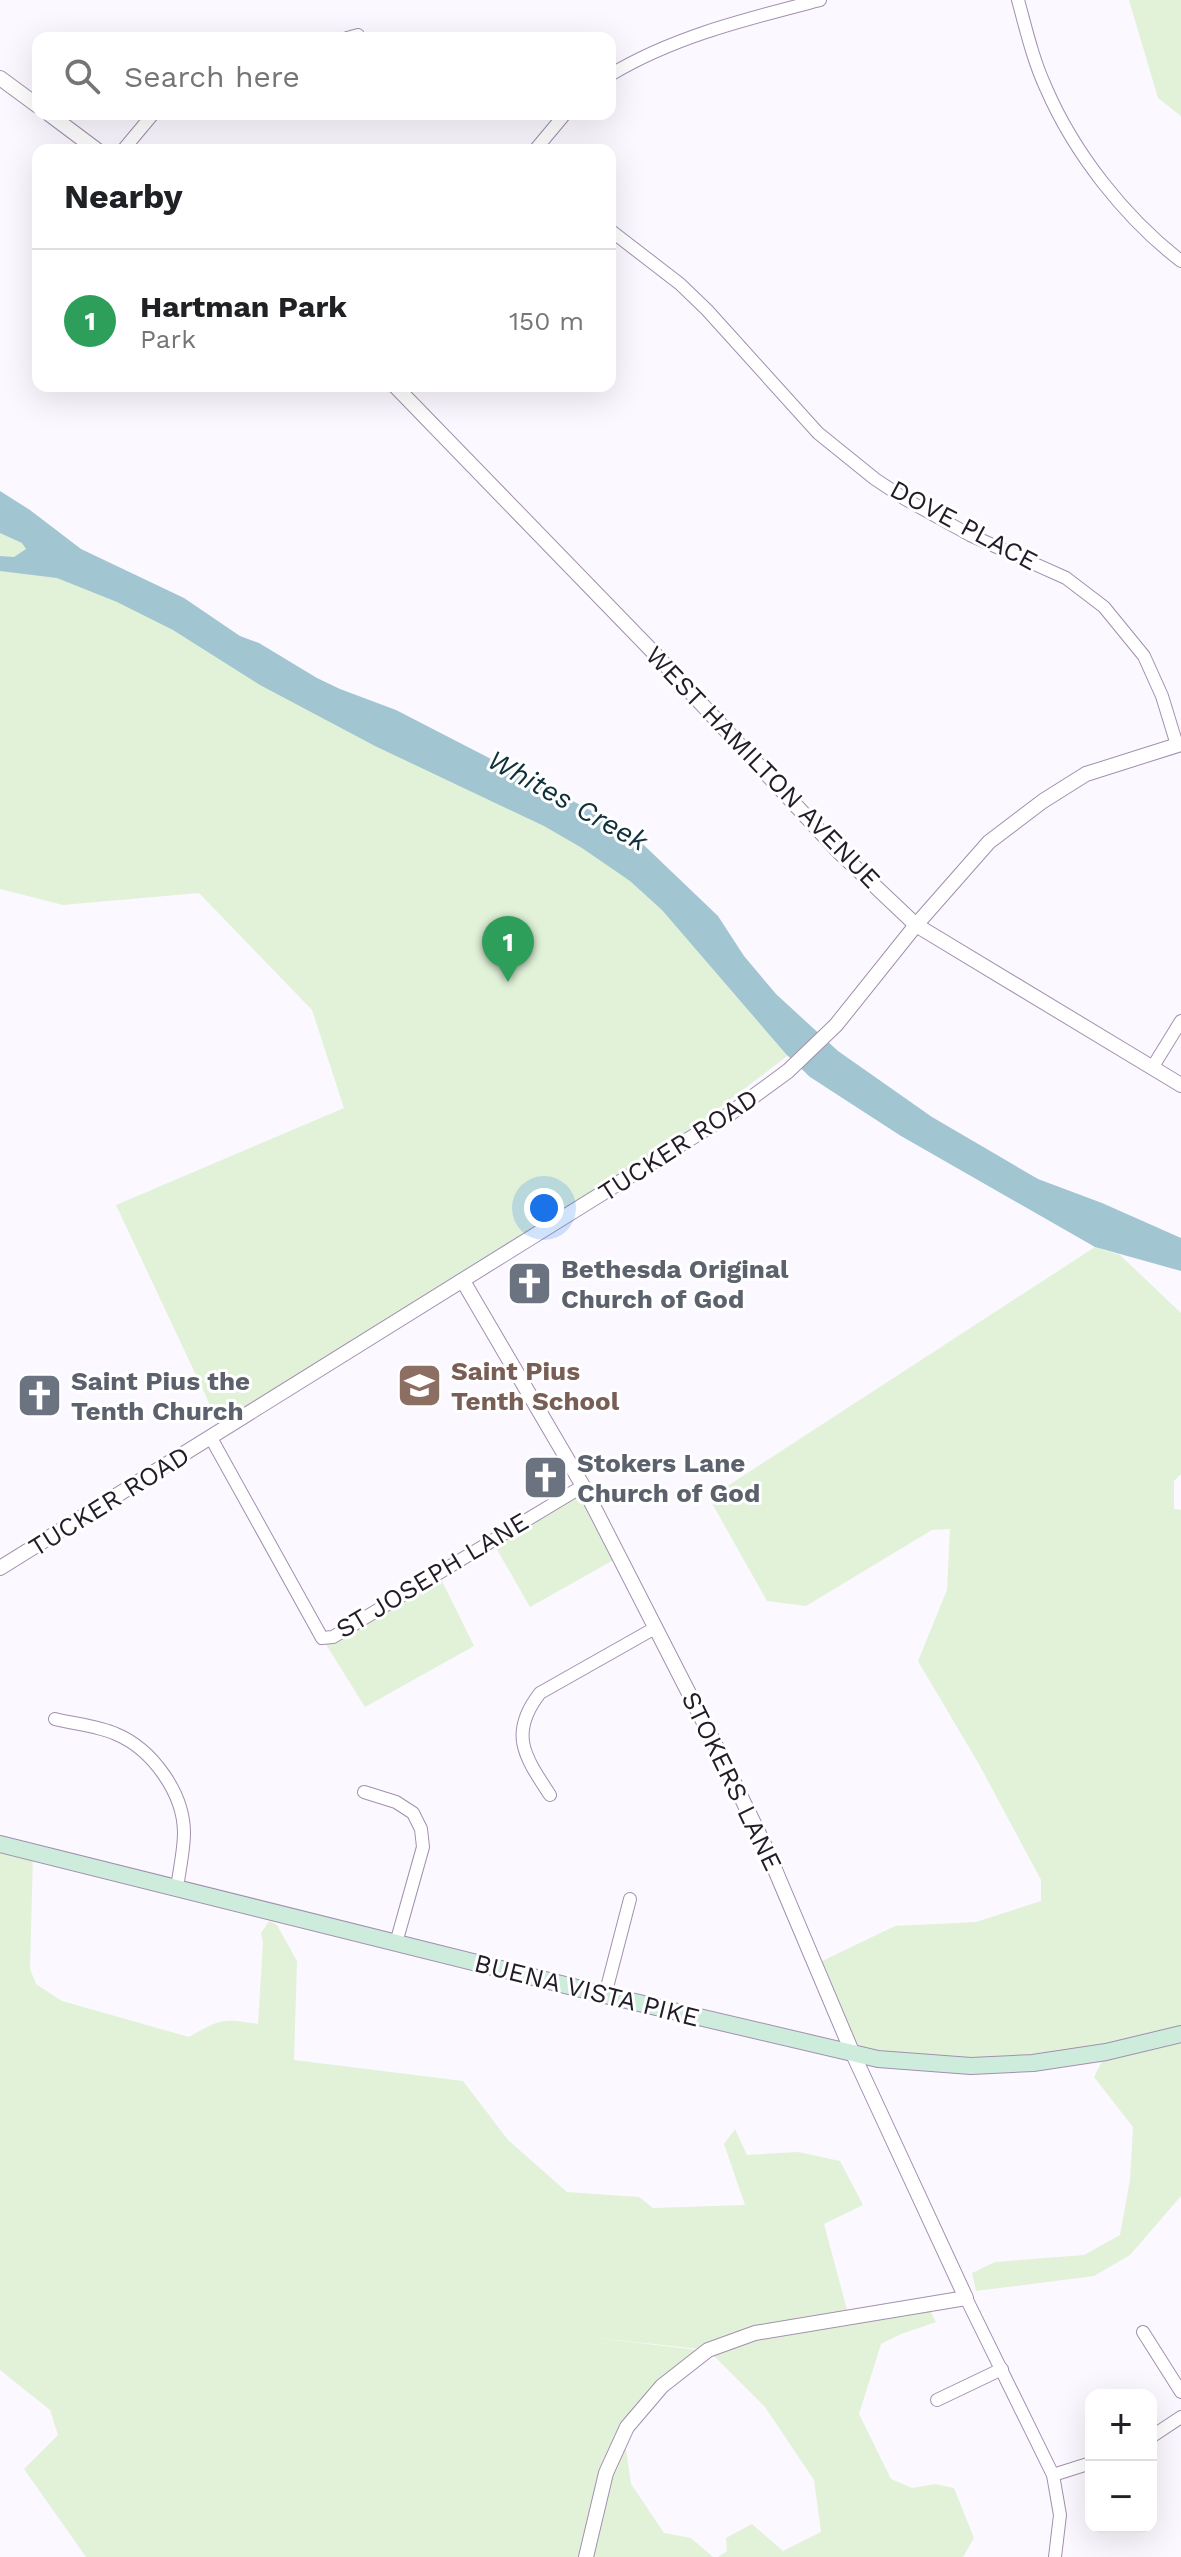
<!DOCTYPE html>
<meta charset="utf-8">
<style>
body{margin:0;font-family:"Work Sans",sans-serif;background:#f2f2f2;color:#202124}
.controls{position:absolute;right:24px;bottom:24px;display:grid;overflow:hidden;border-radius:16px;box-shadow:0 8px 32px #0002}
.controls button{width:72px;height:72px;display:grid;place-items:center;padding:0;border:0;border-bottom:2px solid #e0e0e0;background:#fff;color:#202124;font:40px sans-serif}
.you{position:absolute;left:544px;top:1208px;width:28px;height:28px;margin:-20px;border:6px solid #fff;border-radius:50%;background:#1a73e8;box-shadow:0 0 0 12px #1a73e833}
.badge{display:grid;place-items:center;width:52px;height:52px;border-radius:50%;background:#b45309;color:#fff;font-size:26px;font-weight:700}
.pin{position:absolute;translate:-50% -66px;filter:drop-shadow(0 2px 4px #0008)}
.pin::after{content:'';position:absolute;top:42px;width:28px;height:24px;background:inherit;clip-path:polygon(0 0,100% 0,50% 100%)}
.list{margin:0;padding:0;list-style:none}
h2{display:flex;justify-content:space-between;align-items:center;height:104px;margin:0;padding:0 32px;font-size:34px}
h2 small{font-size:26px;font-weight:400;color:#757577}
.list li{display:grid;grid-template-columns:52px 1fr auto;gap:24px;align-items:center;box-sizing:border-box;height:144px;padding:0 32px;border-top:2px solid #e0e0e0}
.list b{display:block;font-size:30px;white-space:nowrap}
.list p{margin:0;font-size:26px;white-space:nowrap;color:#757577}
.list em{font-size:26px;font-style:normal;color:#757577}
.icon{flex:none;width:44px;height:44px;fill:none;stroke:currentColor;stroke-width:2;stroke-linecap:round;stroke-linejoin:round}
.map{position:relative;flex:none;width:1181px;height:2557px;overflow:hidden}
.search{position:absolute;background:#fff;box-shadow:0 8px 32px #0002;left:32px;top:32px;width:584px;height:88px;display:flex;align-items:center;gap:20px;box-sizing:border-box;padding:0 28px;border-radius:16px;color:#757577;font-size:30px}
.panel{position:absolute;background:#fff;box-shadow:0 8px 32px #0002;left:32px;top:144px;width:584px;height:248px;border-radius:16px}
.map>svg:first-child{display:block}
.green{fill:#e1f2d9}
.water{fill:#a1c5d1}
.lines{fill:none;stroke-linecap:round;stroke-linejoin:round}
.minor-casing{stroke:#a290af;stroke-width:14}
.tertiary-casing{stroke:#a290af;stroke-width:16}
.secondary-casing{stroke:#a290af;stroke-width:18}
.minor{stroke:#fff;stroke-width:12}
.tertiary{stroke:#fff;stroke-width:14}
.secondary{stroke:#ceecdc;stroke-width:16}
.labels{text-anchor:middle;stroke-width:6;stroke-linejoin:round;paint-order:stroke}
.street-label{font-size:26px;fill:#231c28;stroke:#fff}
.worship-label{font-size:26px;font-weight:bold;fill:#5b616d;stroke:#fff;text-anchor:start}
.education-label{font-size:26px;font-weight:bold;fill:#785e54;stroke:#fff;text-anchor:start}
.water-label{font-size:28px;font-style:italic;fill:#0d303a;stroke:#fff}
</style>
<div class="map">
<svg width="1181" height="2557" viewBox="0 0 1181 2557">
<rect width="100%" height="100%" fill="#fcf8ff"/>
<g class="green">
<path d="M 1129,0 L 1181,0 L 1181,116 L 1158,98 Z"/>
<path d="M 0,527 L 451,759 L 654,893 L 790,1054 L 668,1147 L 219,1424 L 116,1205 L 344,1108 L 312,1010 L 199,893 L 63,905 L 0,889 Z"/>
<path d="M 1095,1247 L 1120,1255 L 1181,1313 L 1181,1474 L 1174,1481 L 1174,1509 L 1181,1510 L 1181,2196 L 1130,2255 L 1094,2276 L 976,2291 L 972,2273 L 995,2262 L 1084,2255 L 1120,2235 L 1130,2180 L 1133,2127 L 1094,2077 L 1106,2053 L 1033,2063 L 853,2054 L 816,1964 L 895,1926 L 976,1922 L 1041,1901 L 1041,1880 L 980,1766 L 918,1661 L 947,1590 L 950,1529 L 932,1530 L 806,1606 L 767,1601 L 709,1498 Z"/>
<path d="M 583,1486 L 619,1557 L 530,1607 L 492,1541 Z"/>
<path d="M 438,1573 L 474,1646 L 365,1707 L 322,1638 Z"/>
<path d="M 0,1844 L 33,1853 L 30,1969 L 36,1984 L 62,2001 L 189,2037 C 220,2019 223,2018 258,2024 L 263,1943 L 261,1933 L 269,1921 L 277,1925 L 297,1961 L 294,2060 L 463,2081 L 508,2140 L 567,2192 L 639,2197 L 653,2208 L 745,2205 L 724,2144 L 735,2129 L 747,2155 L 798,2152 L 840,2161 L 863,2205 L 824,2224 L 849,2317 L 927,2304 L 936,2322 L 901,2334 L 881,2344 L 859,2414 L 891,2479 L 912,2488 L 935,2484 L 954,2488 L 974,2538 L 963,2557 L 718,2557 L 727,2551 L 726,2538 L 752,2524 L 783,2551 L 821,2532 L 814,2480 L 765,2407 L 708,2350 L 589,2337 L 706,2351 L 662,2386 L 624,2435 L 631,2484 L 664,2533 L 691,2538 L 713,2557 L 86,2557 L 24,2469 L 58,2435 L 50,2410 L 0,2370 Z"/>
</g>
<path class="water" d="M 0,491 L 30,510 L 81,549 L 184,598 L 240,636 L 259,643 L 317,678 L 340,689 L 396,710 L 627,829 L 718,916 L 744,956 L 776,994 L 838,1051 L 932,1117 L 1038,1179 L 1102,1203 L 1181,1238 L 1181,1271 L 1095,1247 L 901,1136 L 810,1077 L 786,1054 L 662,910 L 630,881 L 582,848 L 544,826 L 375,746 L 260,685 L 173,630 L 117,602 L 57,578 L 0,571 L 0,556 L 14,557 L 26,549 L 22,543 L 0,533 Z"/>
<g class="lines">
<defs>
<g id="minor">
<path d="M 1018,0 C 1026,29 1033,60 1046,88 C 1074,153 1125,218 1181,261"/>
<path d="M 347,38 L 358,35"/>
<path d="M 610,75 C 675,36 747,19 820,0"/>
<path d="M 123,150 L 153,114"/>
<path d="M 535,150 L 565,114"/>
<path d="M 610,230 L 680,284 L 707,310 L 818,433 L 875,479 L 905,499 L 970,535 L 1066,578 L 1104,607 L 1144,656 L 1162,696 L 1177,745"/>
<path d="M 1152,1068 L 1181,1021"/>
<path d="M 211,1438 L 322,1638 L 333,1637 L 583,1486"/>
<path d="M 55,1719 C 75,1724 98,1726 116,1734 C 152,1749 184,1793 184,1833 C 184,1851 179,1871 177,1889"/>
<path d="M 364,1792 L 396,1802 L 413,1813 L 421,1829 L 423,1847 L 396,1943"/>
<path d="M 550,1795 C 525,1757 508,1734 540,1693 L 655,1628"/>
<path d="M 605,1995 L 630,1899"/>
<path d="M 966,2298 L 1053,2475 L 1060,2515 L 1055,2557"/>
<path d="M 1143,2332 L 1181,2392"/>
<path d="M 937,2400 L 1002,2369"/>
<path d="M 1151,2437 L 1181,2417"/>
<path d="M 1053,2475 L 1091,2463"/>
</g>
<g id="tertiary">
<path d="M 0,78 L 38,106"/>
<path d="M 49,114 L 97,150"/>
<path d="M 395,386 L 656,655 L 840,853 L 916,925 L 1181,1085"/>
<path d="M 463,1281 L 583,1486 L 721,1756 L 765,1846 L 853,2054 L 966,2298 L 755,2333 L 708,2350 L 662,2386 L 627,2427 L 606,2473 L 586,2557"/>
<path d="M 0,1568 L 728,1115 L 788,1071 L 836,1025 L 916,925 L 989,842 L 1043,801 L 1086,774 L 1181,744"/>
</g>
<path id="secondary" d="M 0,1844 L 605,1995 L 878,2059 L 971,2066 L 1033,2063 L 1106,2052 L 1181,2034"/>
</defs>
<use href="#minor" class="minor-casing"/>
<use href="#tertiary" class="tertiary-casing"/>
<use href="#secondary" class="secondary-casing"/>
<use href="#minor" class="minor"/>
<use href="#tertiary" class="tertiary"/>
<use href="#secondary" class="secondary"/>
</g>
<defs>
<symbol id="church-square" viewBox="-11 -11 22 22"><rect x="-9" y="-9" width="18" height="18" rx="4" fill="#6b7280" stroke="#fff"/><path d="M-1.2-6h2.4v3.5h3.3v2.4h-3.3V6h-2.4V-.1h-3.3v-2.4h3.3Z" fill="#fff"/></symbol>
<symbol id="school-square" viewBox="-11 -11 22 22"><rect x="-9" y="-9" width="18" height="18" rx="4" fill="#8d6e63" stroke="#fff"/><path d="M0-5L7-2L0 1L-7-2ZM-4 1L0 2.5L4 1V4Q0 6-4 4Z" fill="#fff"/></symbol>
</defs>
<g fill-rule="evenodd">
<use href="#church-square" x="504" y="1258" width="51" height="51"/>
<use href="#school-square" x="394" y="1360" width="51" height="51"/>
<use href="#church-square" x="14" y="1370" width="51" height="51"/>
<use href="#church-square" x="520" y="1452" width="51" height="51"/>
</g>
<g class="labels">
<g class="street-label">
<text transform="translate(964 525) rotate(28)" y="9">DOVE PLACE</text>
<text transform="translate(763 767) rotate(46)" y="9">WEST HAMILTON AVENUE</text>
<text transform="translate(678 1145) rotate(-33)" y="9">TUCKER ROAD</text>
<text transform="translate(109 1501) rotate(-32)" y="9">TUCKER ROAD</text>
<text transform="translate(432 1575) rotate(-31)" y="9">ST JOSEPH LANE</text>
<text transform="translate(732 1781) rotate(64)" y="9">STOKERS LANE</text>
<text transform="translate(587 1990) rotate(14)" y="9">BUENA VISTA PIKE</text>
</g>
<g class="worship-label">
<text x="561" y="1278">Bethesda Original<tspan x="561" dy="30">Church of God</tspan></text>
<text x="71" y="1390">Saint Pius the<tspan x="71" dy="30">Tenth Church</tspan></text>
<text x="577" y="1472">Stokers Lane<tspan x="577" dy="30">Church of God</tspan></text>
</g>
<g class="education-label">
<text x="451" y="1380">Saint Pius<tspan x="451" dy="30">Tenth School</tspan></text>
</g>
<g class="water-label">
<text transform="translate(568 800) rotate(29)" y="10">Whites Creek</text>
</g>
</g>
</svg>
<div class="controls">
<button>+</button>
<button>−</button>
</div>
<div class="you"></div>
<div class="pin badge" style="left:508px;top:982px;background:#2e9e5b">1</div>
<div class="search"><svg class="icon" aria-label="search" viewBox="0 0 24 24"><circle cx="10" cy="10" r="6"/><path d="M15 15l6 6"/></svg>Search here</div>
<section class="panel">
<h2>Nearby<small></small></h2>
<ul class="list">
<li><span class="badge" style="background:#2e9e5b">1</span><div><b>Hartman Park</b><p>Park</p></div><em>150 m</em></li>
</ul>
</section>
</div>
